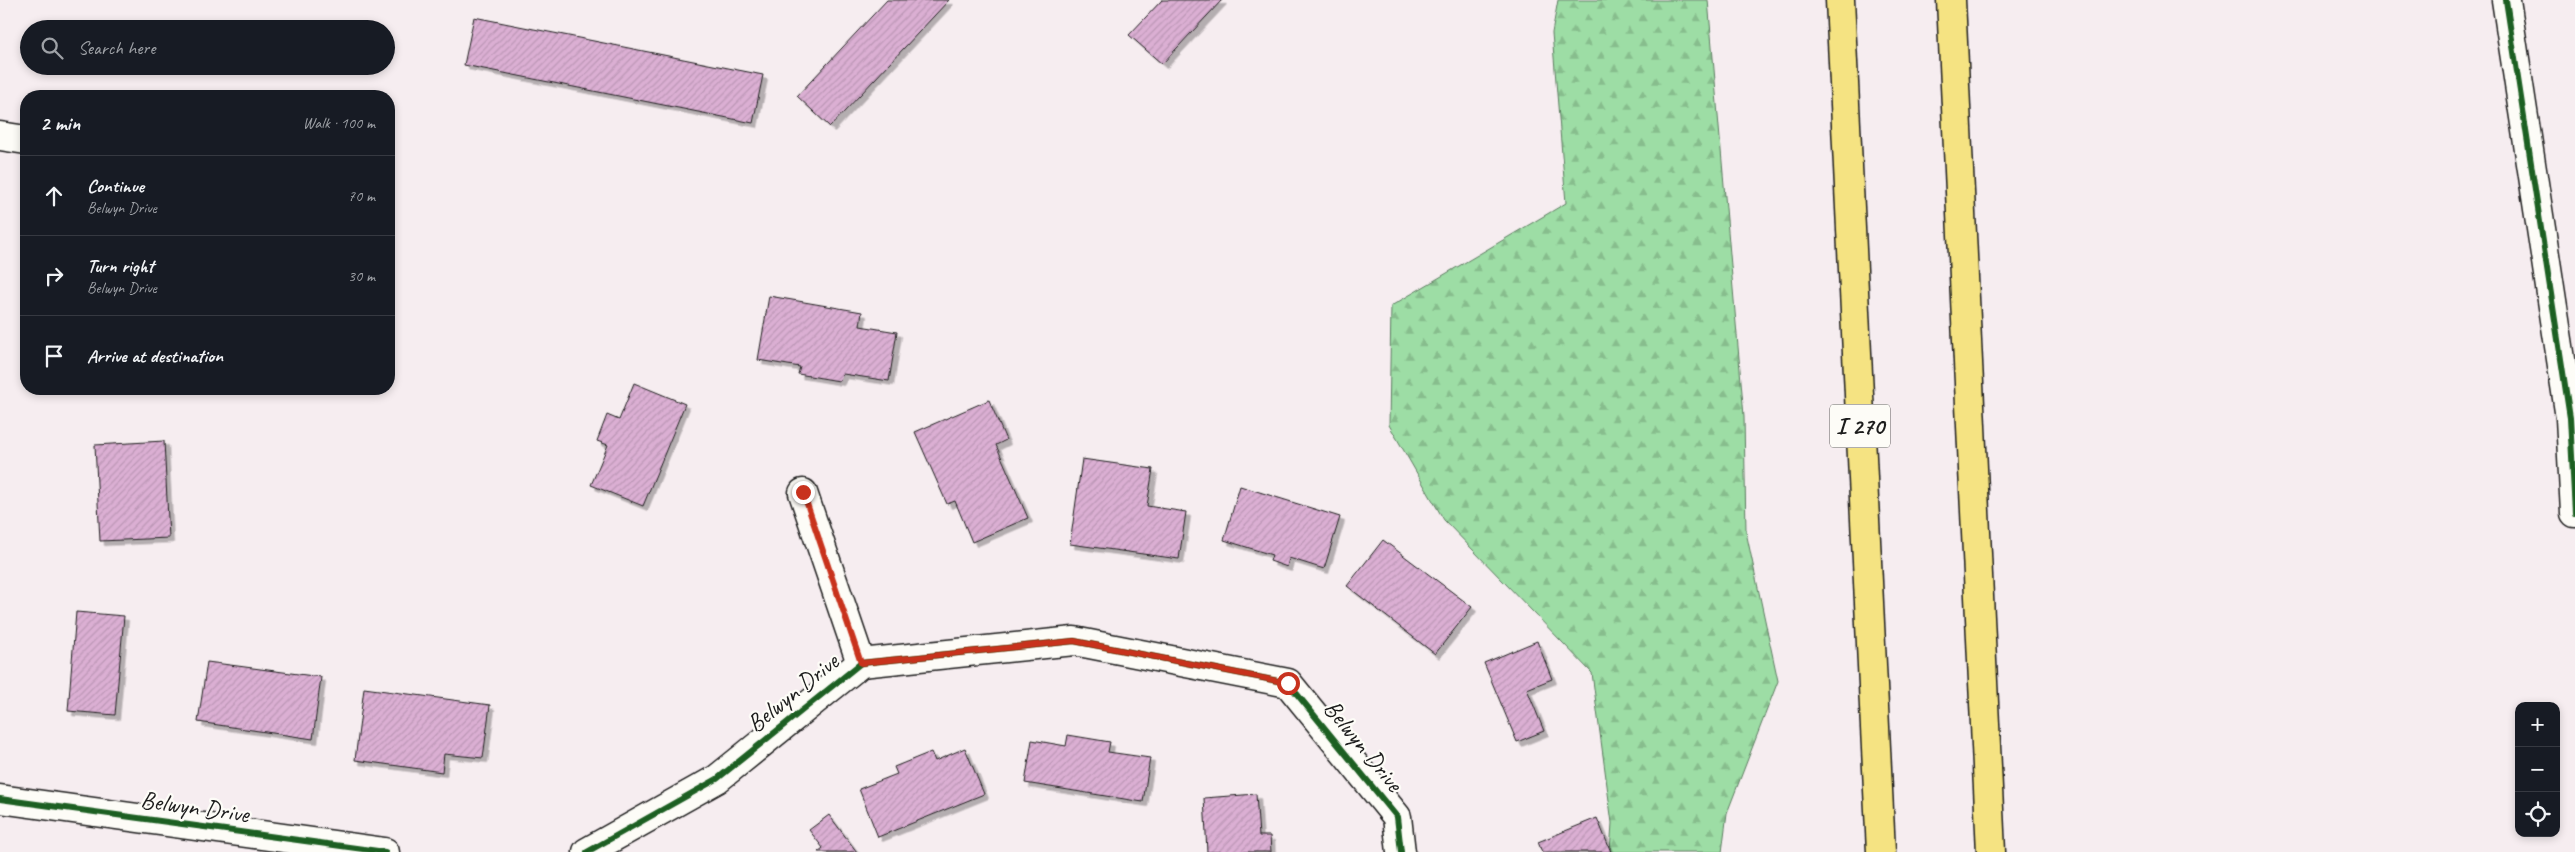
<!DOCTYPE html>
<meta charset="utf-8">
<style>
body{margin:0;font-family:Caveat,sans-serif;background:#20242c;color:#f1f3f6}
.controls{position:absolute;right:15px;bottom:15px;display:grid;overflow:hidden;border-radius:10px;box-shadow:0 2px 8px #0003}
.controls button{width:45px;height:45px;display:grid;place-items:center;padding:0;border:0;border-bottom:1px solid #363941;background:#171b24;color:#f1f3f6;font:25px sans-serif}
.stop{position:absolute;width:15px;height:15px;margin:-11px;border:4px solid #c8321e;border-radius:50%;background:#fff}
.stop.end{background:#c8321e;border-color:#fff;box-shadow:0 1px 5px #0008}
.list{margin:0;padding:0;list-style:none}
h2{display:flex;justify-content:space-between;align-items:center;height:65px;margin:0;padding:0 20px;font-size:21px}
h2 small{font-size:16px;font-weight:400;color:#9ea1a6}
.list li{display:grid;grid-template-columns:32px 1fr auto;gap:15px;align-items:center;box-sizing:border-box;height:80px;padding:0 20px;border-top:1px solid #363941}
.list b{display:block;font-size:19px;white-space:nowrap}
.list p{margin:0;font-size:16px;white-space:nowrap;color:#9ea1a6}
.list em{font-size:16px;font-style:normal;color:#9ea1a6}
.icon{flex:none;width:28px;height:28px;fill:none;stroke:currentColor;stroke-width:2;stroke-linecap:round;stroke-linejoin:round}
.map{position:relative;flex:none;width:2575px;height:852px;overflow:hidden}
.search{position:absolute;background:#171b24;box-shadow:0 2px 8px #0003;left:20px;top:20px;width:375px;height:55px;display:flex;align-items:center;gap:12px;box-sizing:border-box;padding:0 18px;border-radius:28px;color:#9ea1a6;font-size:19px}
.panel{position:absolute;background:#171b24;box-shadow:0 2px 8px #0003;left:20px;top:90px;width:375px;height:305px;border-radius:20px}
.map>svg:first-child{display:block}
.forest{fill:url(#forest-firs);stroke:#5c7c60}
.building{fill:url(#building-hatch);stroke:#1c1c1c;filter:url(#shadow)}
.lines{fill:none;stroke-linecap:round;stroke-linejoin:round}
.minor-casing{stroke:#1c1c1c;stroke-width:31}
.motorway-casing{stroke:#1c1c1c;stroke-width:31}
.minor{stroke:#fdfcf7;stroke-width:28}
.motorway{stroke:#f5e382;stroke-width:28}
.cycleway-casing{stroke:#fdfcf7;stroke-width:9}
.cycleway{stroke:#1b5e20;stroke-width:6}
.route{stroke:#c8321e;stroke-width:6}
.labels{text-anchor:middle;stroke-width:4.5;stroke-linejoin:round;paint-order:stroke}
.shield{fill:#fdfcf7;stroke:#605f5e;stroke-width:1}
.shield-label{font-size:24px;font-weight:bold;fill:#1c1c1c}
.street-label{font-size:25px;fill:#1c1c1c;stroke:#fdfcf7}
</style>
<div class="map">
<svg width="2575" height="852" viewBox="0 0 2575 852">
<defs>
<pattern id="forest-firs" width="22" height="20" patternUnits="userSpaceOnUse" patternTransform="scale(1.25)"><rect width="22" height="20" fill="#9ddda5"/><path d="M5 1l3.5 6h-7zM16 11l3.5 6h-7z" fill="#87bd8d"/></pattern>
<pattern id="building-hatch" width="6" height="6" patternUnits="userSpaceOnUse" patternTransform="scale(1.25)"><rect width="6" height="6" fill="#dbafd3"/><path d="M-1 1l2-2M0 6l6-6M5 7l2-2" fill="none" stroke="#bb96b5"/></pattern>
<filter id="shadow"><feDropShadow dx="4.5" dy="4.5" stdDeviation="0" flood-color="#0004"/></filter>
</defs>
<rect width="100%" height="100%" fill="#f6edf0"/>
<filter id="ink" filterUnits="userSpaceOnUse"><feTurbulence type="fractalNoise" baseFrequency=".02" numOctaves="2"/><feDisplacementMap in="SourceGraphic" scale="10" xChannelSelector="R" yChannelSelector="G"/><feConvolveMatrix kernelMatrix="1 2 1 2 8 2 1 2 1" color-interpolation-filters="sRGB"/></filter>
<g filter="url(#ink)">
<path class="forest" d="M 1558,0 L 1708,0 L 1744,416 L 1746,532 L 1778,681 L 1727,813 L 1722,852 L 1610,852 L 1612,823 L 1592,673 L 1444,520 L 1389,425 L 1391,306 L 1566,203 L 1552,33 Z"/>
<g class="building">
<path d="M 887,0 L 949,0 L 830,127 L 797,96 Z"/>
<path d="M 1162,0 L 1222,0 L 1162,64 L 1129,35 Z"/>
<path d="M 474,17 L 763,75 L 753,123 L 464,65 Z"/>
<path d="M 769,296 L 862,312 L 860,326 L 897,332 L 889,381 L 843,374 L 839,381 L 798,374 L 800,367 L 758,360 Z"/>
<path d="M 634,383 L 685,404 L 643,506 L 591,485 L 608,445 L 597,441 L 607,415 L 619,420 Z"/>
<path d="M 989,400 L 1006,440 L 996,445 L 1028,518 L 972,542 L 955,501 L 947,504 L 915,432 Z"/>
<path d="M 164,441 L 169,538 L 100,541 L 95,445 Z"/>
<path d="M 1082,459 L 1153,469 L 1147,506 L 1186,512 L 1179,559 L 1070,544 Z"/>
<path d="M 1240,486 L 1340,517 L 1324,569 L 1289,558 L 1287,567 L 1270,561 L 1272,555 L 1224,540 Z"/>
<path d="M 1383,540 L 1472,607 L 1435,654 L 1347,586 Z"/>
<path d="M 76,612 L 124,616 L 115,715 L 68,711 Z"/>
<path d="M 1537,641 L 1552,679 L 1527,689 L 1544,731 L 1517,742 L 1484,663 Z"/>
<path d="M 207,662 L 321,677 L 313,739 L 198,722 Z"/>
<path d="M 364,688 L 490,705 L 483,758 L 444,754 L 442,772 L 355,760 Z"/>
<path d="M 1068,735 L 1110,742 L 1108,752 L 1150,758 L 1143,802 L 1025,783 L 1032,740 L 1066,746 Z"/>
<path d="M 965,748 L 984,794 L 878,837 L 859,789 L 897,774 L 894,767 L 931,752 L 935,761 Z"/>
<path d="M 1256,794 L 1259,836 L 1270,836 L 1271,852 L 1207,852 L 1204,798 Z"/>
<path d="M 829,815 L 857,852 L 818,852 L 823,848 L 809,830 Z"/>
<path d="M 1597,818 L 1611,852 L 1542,852 L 1538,842 Z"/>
</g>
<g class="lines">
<defs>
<g id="minor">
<path d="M 2506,0 L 2570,418 L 2575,513"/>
<path d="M 0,136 L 26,140"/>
<path d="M 803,493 L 861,663"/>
<path d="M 0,799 L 385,852"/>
<path d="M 587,852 L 717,779 L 861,663 L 1074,641 L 1288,683 L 1397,817 L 1401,852"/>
</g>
<g id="motorway">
<path d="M 1840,0 L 1881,852"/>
<path d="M 1951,0 L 1991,852"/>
</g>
</defs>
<use href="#minor" class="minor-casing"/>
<use href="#motorway" class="motorway-casing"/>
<use href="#minor" class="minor"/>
<use href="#motorway" class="motorway"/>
<defs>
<g id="cycleway">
<path d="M 2506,0 L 2570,418 L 2575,513"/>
<path d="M 0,799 L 385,852"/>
<path d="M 587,852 L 717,779 L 861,663 L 1074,641 L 1288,683 L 1397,817 L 1401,852"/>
</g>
</defs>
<use href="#cycleway" class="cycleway-casing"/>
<use href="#cycleway" class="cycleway"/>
</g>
</g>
<g class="lines" filter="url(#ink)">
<path class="route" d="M 803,492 L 861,663 L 1074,641 L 1288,683"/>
</g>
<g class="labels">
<rect class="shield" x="1830" y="404.5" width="60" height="43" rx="4"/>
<g class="shield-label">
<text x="1860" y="434">I 270</text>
</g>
<g class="street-label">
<text transform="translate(792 692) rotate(-39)" y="9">Belwyn Drive</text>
<text transform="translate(1364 745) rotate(51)" y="9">Belwyn Drive</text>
<text transform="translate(195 806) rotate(8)" y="9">Belwyn Drive</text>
</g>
</g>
</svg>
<div class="controls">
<button>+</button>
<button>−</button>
<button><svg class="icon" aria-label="locate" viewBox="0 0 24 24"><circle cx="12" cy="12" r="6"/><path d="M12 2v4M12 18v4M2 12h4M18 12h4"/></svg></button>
</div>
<div class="stop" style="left:1288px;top:683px"></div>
<div class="stop end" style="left:803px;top:492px"></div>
<div class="search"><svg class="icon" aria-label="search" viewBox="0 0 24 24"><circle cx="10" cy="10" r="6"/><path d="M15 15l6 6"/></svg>Search here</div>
<section class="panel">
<h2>2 min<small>Walk · 100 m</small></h2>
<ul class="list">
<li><svg class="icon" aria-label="ahead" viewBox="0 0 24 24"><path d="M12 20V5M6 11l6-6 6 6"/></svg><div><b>Continue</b><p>Belwyn Drive</p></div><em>70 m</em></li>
<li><svg class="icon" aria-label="right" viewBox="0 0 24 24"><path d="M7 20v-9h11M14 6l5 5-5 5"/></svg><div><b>Turn right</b><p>Belwyn Drive</p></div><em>30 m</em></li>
<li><svg class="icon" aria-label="arrive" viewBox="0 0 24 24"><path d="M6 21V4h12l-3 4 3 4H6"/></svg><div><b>Arrive at destination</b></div></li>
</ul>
</section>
</div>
